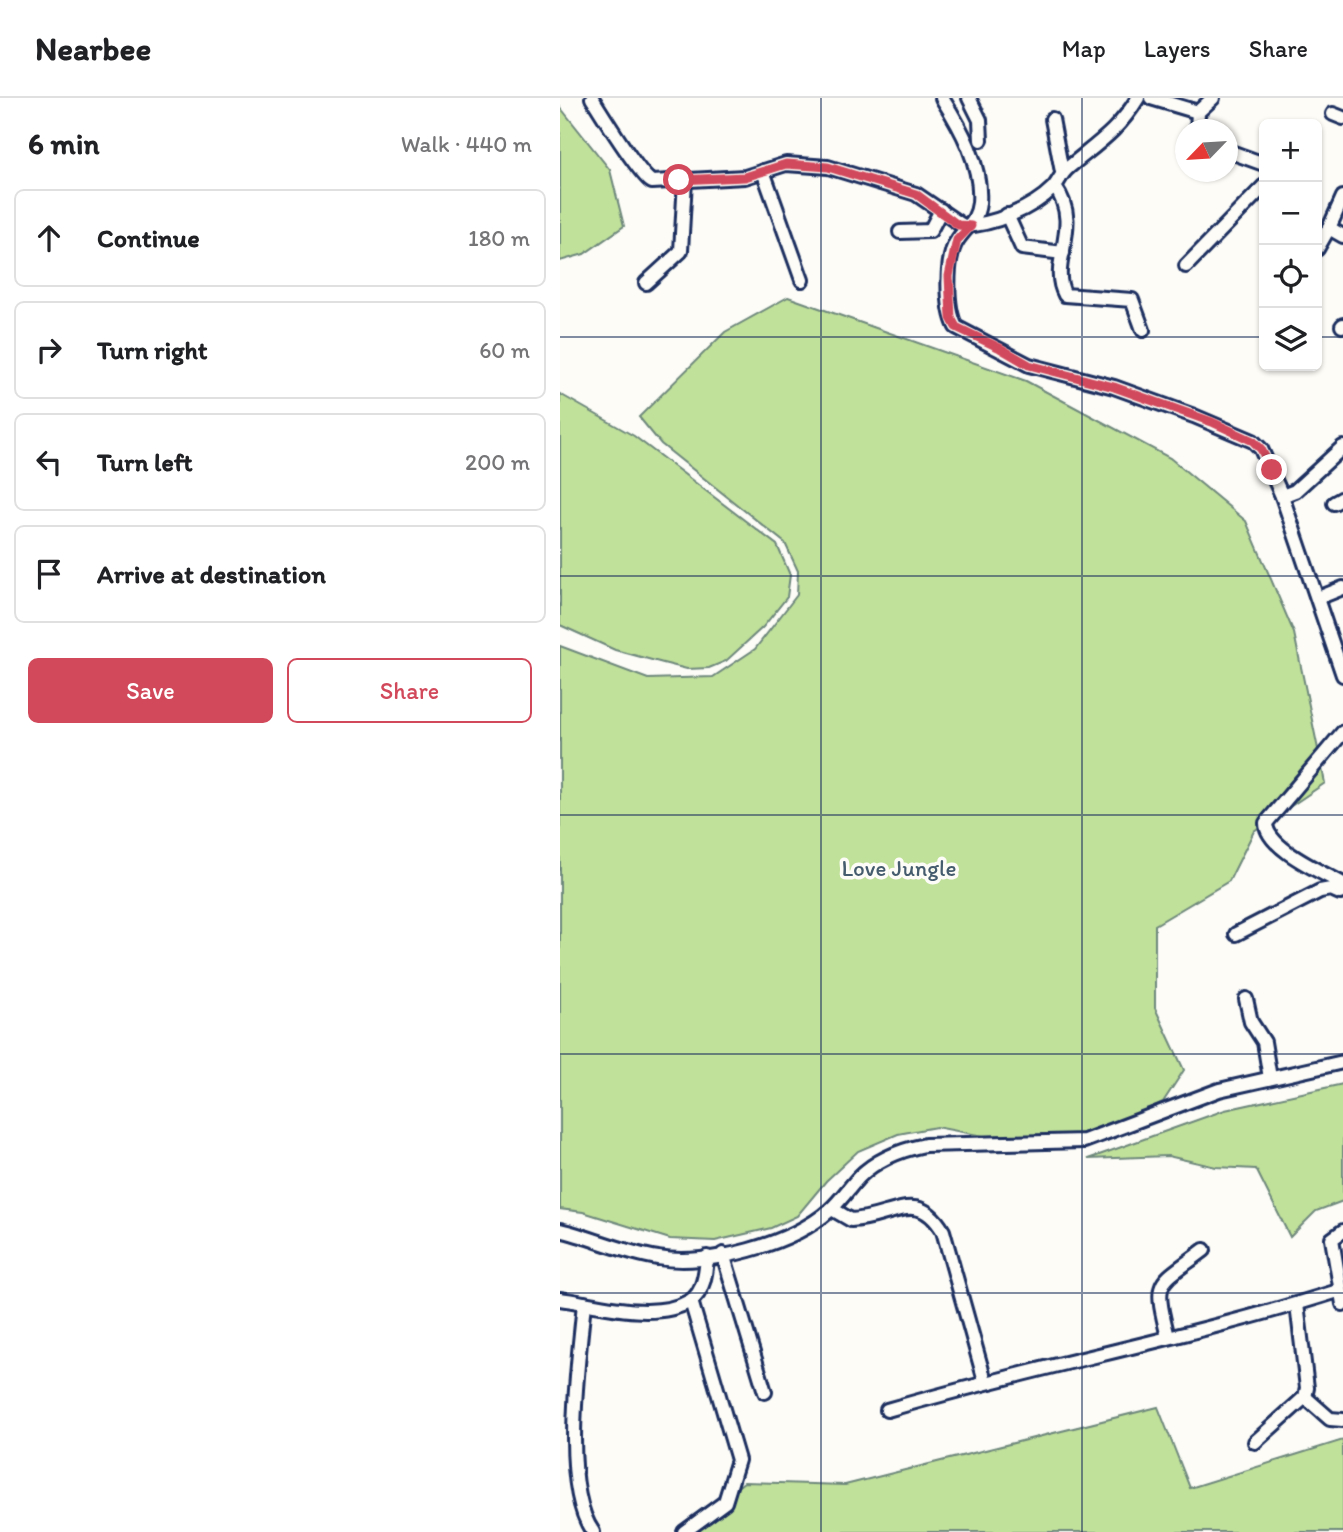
<!DOCTYPE html>
<meta charset="utf-8">
<style>
body{margin:0;font-family:Itim,sans-serif;background:#f6f6f6;color:#202124}
.controls{position:absolute;right:21px;top:21px;display:grid;overflow:hidden;border-radius:10px;box-shadow:0 2px 5px #0004}
.controls button{width:63px;height:63px;display:grid;place-items:center;padding:0;border:0;border-bottom:2px solid #e0e0e0;background:#fff;color:#202124;font:35px sans-serif}
.compass{position:absolute;left:615px;top:21px;width:63px;height:63px;border-radius:50%;background:#fff;box-shadow:0 2px 5px #0004;rotate:245deg}
.stop{position:absolute;width:21px;height:21px;margin:-16px;border:5px solid #d1495b;border-radius:50%;background:#fff}
.stop.end{background:#d1495b;border-color:#fff;box-shadow:0 2px 7px #0008}
.list{margin:0;padding:0;list-style:none}
h2{display:flex;justify-content:space-between;align-items:center;height:91px;margin:0;padding:0 28px;font-size:30px}
h2 small{font-size:23px;font-weight:400;color:#757577}
.list li{display:grid;grid-template-columns:46px 1fr auto;gap:21px;align-items:center;box-sizing:border-box;height:98px;margin:0 14px 14px;padding:0 14px;border:2px solid #e0e0e0;border-radius:10px}
.list b{display:block;font-size:26px;white-space:nowrap}
.list em{font-size:23px;font-style:normal;color:#757577}
.actions{display:flex;gap:14px;padding:21px 28px}
.actions a{flex:1;padding:16px 0;border:2px solid #d1495b;border-radius:10px;text-align:center;font-size:24px;color:#d1495b}
.actions .main{background:#d1495b;color:#fff}
.icon{flex:none;width:38px;height:38px;fill:none;stroke:currentColor;stroke-width:2;stroke-linecap:round;stroke-linejoin:round}
.map{position:relative;flex:none;width:783px;height:1434px;overflow:hidden}
header{display:flex;align-items:center;gap:42px;box-sizing:border-box;height:98px;padding:0 35px;background:#fff;border-bottom:2px solid #e0e0e0}
header strong{font-size:33px}
nav{display:flex;gap:38px;margin-inline-start:auto;font-size:24px}
main{display:flex}
aside{flex:1;background:#fff}
.map>svg:first-child{display:block}
.green{fill:#c0e19a;stroke:#6e887c;stroke-width:2}
.lines{fill:none;stroke-linecap:round;stroke-linejoin:round}
.minor-casing{stroke:#1b2f5e;stroke-width:18}
.minor{stroke:#fdfcf7;stroke-width:12}
.route{stroke:#d1495b;stroke-width:9}
.grid{fill:none;stroke:#1b2f5e;stroke-width:2;stroke-opacity:0.55}
.labels{text-anchor:middle;stroke-width:7;stroke-linejoin:round;paint-order:stroke}
.park-label{font-size:23px;fill:#445c6d;stroke:#fdfcf7}
</style>
<header>
<strong>Nearbee</strong>
<nav><a>Map</a><a>Layers</a><a>Share</a></nav>
</header>
<main>
<aside>
<h2>6 min<small>Walk · 440 m</small></h2>
<ul class="list">
<li><svg class="icon" aria-label="ahead" viewBox="0 0 24 24"><path d="M12 20V5M6 11l6-6 6 6"/></svg><div><b>Continue</b></div><em>180 m</em></li>
<li><svg class="icon" aria-label="right" viewBox="0 0 24 24"><path d="M7 20v-9h11M14 6l5 5-5 5"/></svg><div><b>Turn right</b></div><em>60 m</em></li>
<li><svg class="icon" aria-label="left" viewBox="0 0 24 24"><path d="M17 20v-9H6M10 6l-5 5 5 5"/></svg><div><b>Turn left</b></div><em>200 m</em></li>
<li><svg class="icon" aria-label="arrive" viewBox="0 0 24 24"><path d="M6 21V4h12l-3 4 3 4H6"/></svg><div><b>Arrive at destination</b></div></li>
</ul>
<div class="actions"><a class="main">Save</a><a>Share</a></div>
</aside>
<div class="map">
<svg width="783" height="1434" viewBox="0 0 783 1434">
<rect width="100%" height="100%" fill="#fdfcf7"/>
<filter id="ink" filterUnits="userSpaceOnUse"><feTurbulence type="fractalNoise" baseFrequency=".0143" numOctaves="2"/><feDisplacementMap in="SourceGraphic" scale="14" xChannelSelector="R" yChannelSelector="G"/><feConvolveMatrix kernelMatrix="1 2 1 2 8 2 1 2 1" color-interpolation-filters="sRGB"/></filter>
<g filter="url(#ink)">
<g class="green">
<path d="M 0,9 L 50,72 L 64,128 L 24,156 L 0,163 Z"/>
<path d="M 228,199 L 466,283 L 610,360 L 686,423 L 734,535 L 765,685 L 694,733 L 669,783 L 595,827 L 595,910 L 624,972 L 603,1004 L 535,1035 L 439,1041 L 376,1029 L 338,1036 L 298,1053 L 266,1083 L 237,1118 L 211,1130 L 155,1143 L 110,1141 L 23,1114 L 0,1111 L 0,548 L 88,581 L 153,579 L 195,551 L 237,497 L 238,473 L 225,445 L 101,346 L 79,319 L 165,234 Z"/>
<path d="M 0,296 L 74,338 L 217,447 L 230,477 L 227,499 L 203,529 L 166,563 L 149,570 L 127,571 L 103,565 L 55,552 L 0,527 Z"/>
<path d="M 783,986 L 783,1103 L 756,1113 L 730,1139 L 696,1071 L 656,1069 L 608,1058 L 528,1061 L 665,1012 Z"/>
<path d="M 598,1309 L 630,1390 L 783,1342 L 783,1434 L 120,1434 L 184,1384 L 285,1387 Z"/>
</g>
<g class="lines">
<defs>
<g id="minor">
<path d="M 32,0 C 42,16 80,78 92,84 L 185,79 L 226,66 L 268,69 L 356,96 L 403,128 C 433,127 472,111 493,90 C 499,84 501,75 509,69 C 538,45 558,33 578,0"/>
<path d="M 382,0 C 401,30 422,67 419,105 C 417,123 407,128 398,141 C 385,159 386,210 396,229 L 469,267 L 554,289 L 634,318 L 693,343 L 701,351 L 722,398 L 783,577"/>
<path d="M 409,0 L 420,22 L 421,42"/>
<path d="M 591,0 L 638,14 L 653,0"/>
<path d="M 773,16 L 783,20"/>
<path d="M 492,21 L 502,74"/>
<path d="M 637,32 L 638,14"/>
<path d="M 668,53 L 704,66"/>
<path d="M 203,73 L 242,182"/>
<path d="M 495,89 C 524,129 487,165 505,197 L 572,202 L 583,232"/>
<path d="M 447,117 L 462,150 L 503,155"/>
<path d="M 769,130 L 783,99"/>
<path d="M 340,134 L 370,133 L 381,112"/>
<path d="M 757,151 L 769,130 L 783,138"/>
<path d="M 626,168 L 704,88"/>
<path d="M 86,185 L 121,153 L 125,82"/>
<path d="M 782,228 L 783,227"/>
<path d="M 722,398 L 735,393 L 783,349"/>
<path d="M 774,405 L 783,400"/>
<path d="M 758,500 L 783,490"/>
<path d="M 783,634 L 706,725 C 706,750 762,774 783,786"/>
<path d="M 676,836 L 760,793 L 771,791 L 780,795"/>
<path d="M 686,901 L 691,924 L 704,944 L 710,980"/>
<path d="M 272,1111 L 291,1122 C 331,1121 357,1089 383,1133 L 425,1283"/>
<path d="M 0,1132 C 33,1140 65,1155 98,1160 C 148,1169 233,1146 270,1112 C 281,1102 289,1090 299,1079 C 317,1061 341,1052 365,1047 L 524,1043 L 659,992 L 783,964"/>
<path d="M 783,1133 L 772,1141 L 783,1206"/>
<path d="M 163,1156 L 205,1294"/>
<path d="M 0,1201 C 37,1206 95,1224 130,1203 C 144,1195 146,1173 147,1159"/>
<path d="M 24,1205 C 19,1261 0,1388 33,1434"/>
<path d="M 608,1239 C 593,1179 597,1188 644,1152"/>
<path d="M 745,1299 L 770,1321 L 783,1322"/>
<path d="M 327,1312 C 476,1268 630,1240 778,1193"/>
<path d="M 695,1344 L 745,1299 L 747,1290 L 737,1206"/>
<path d="M 124,1434 L 165,1404 L 178,1362 L 131,1203"/>
</g>
</defs>
<use href="#minor" class="minor-casing"/>
<use href="#minor" class="minor"/>
</g>
</g>
<g class="lines" filter="url(#ink)">
<path class="route" d="M 119,82 L 185,79 L 226,66 L 268,69 L 356,96 L 398,127 L 411,128 L 397,142 L 389,178 L 391,220 L 396,229 L 440,250 L 469,267 L 554,289 L 652,324 L 693,343 L 701,351 L 712,372"/>
</g>
<path class="grid" d="M 261,0 L 261,1434M 522,0 L 522,1434M 0,239 L 704,239M 757,239 L 783,239M 0,478 L 783,478M 0,717 L 783,717M 0,956 L 783,956M 0,1195 L 783,1195"/>
<g class="labels">
<g class="park-label">
<text x="339" y="778">Love Jungle</text>
</g>
</g>
</svg>
<div class="controls">
<button>+</button>
<button>−</button>
<button><svg class="icon" aria-label="locate" viewBox="0 0 24 24"><circle cx="12" cy="12" r="6"/><path d="M12 2v4M12 18v4M2 12h4M18 12h4"/></svg></button>
<button><svg class="icon" aria-label="layers" viewBox="0 0 24 24"><path d="M12 4l9 5-9 5-9-5zM3 14l9 5 9-5"/></svg></button>
</div>
<svg class="compass" viewBox="-18 -18 36 36"><path d="M0-13l5 13h-10z" fill="#e53935"/><path d="M0 13l5-13h-10z" fill="#757577"/></svg>
<div class="stop" style="left:119px;top:82px"></div>
<div class="stop end" style="left:712px;top:372px"></div>
</div>
</main>
